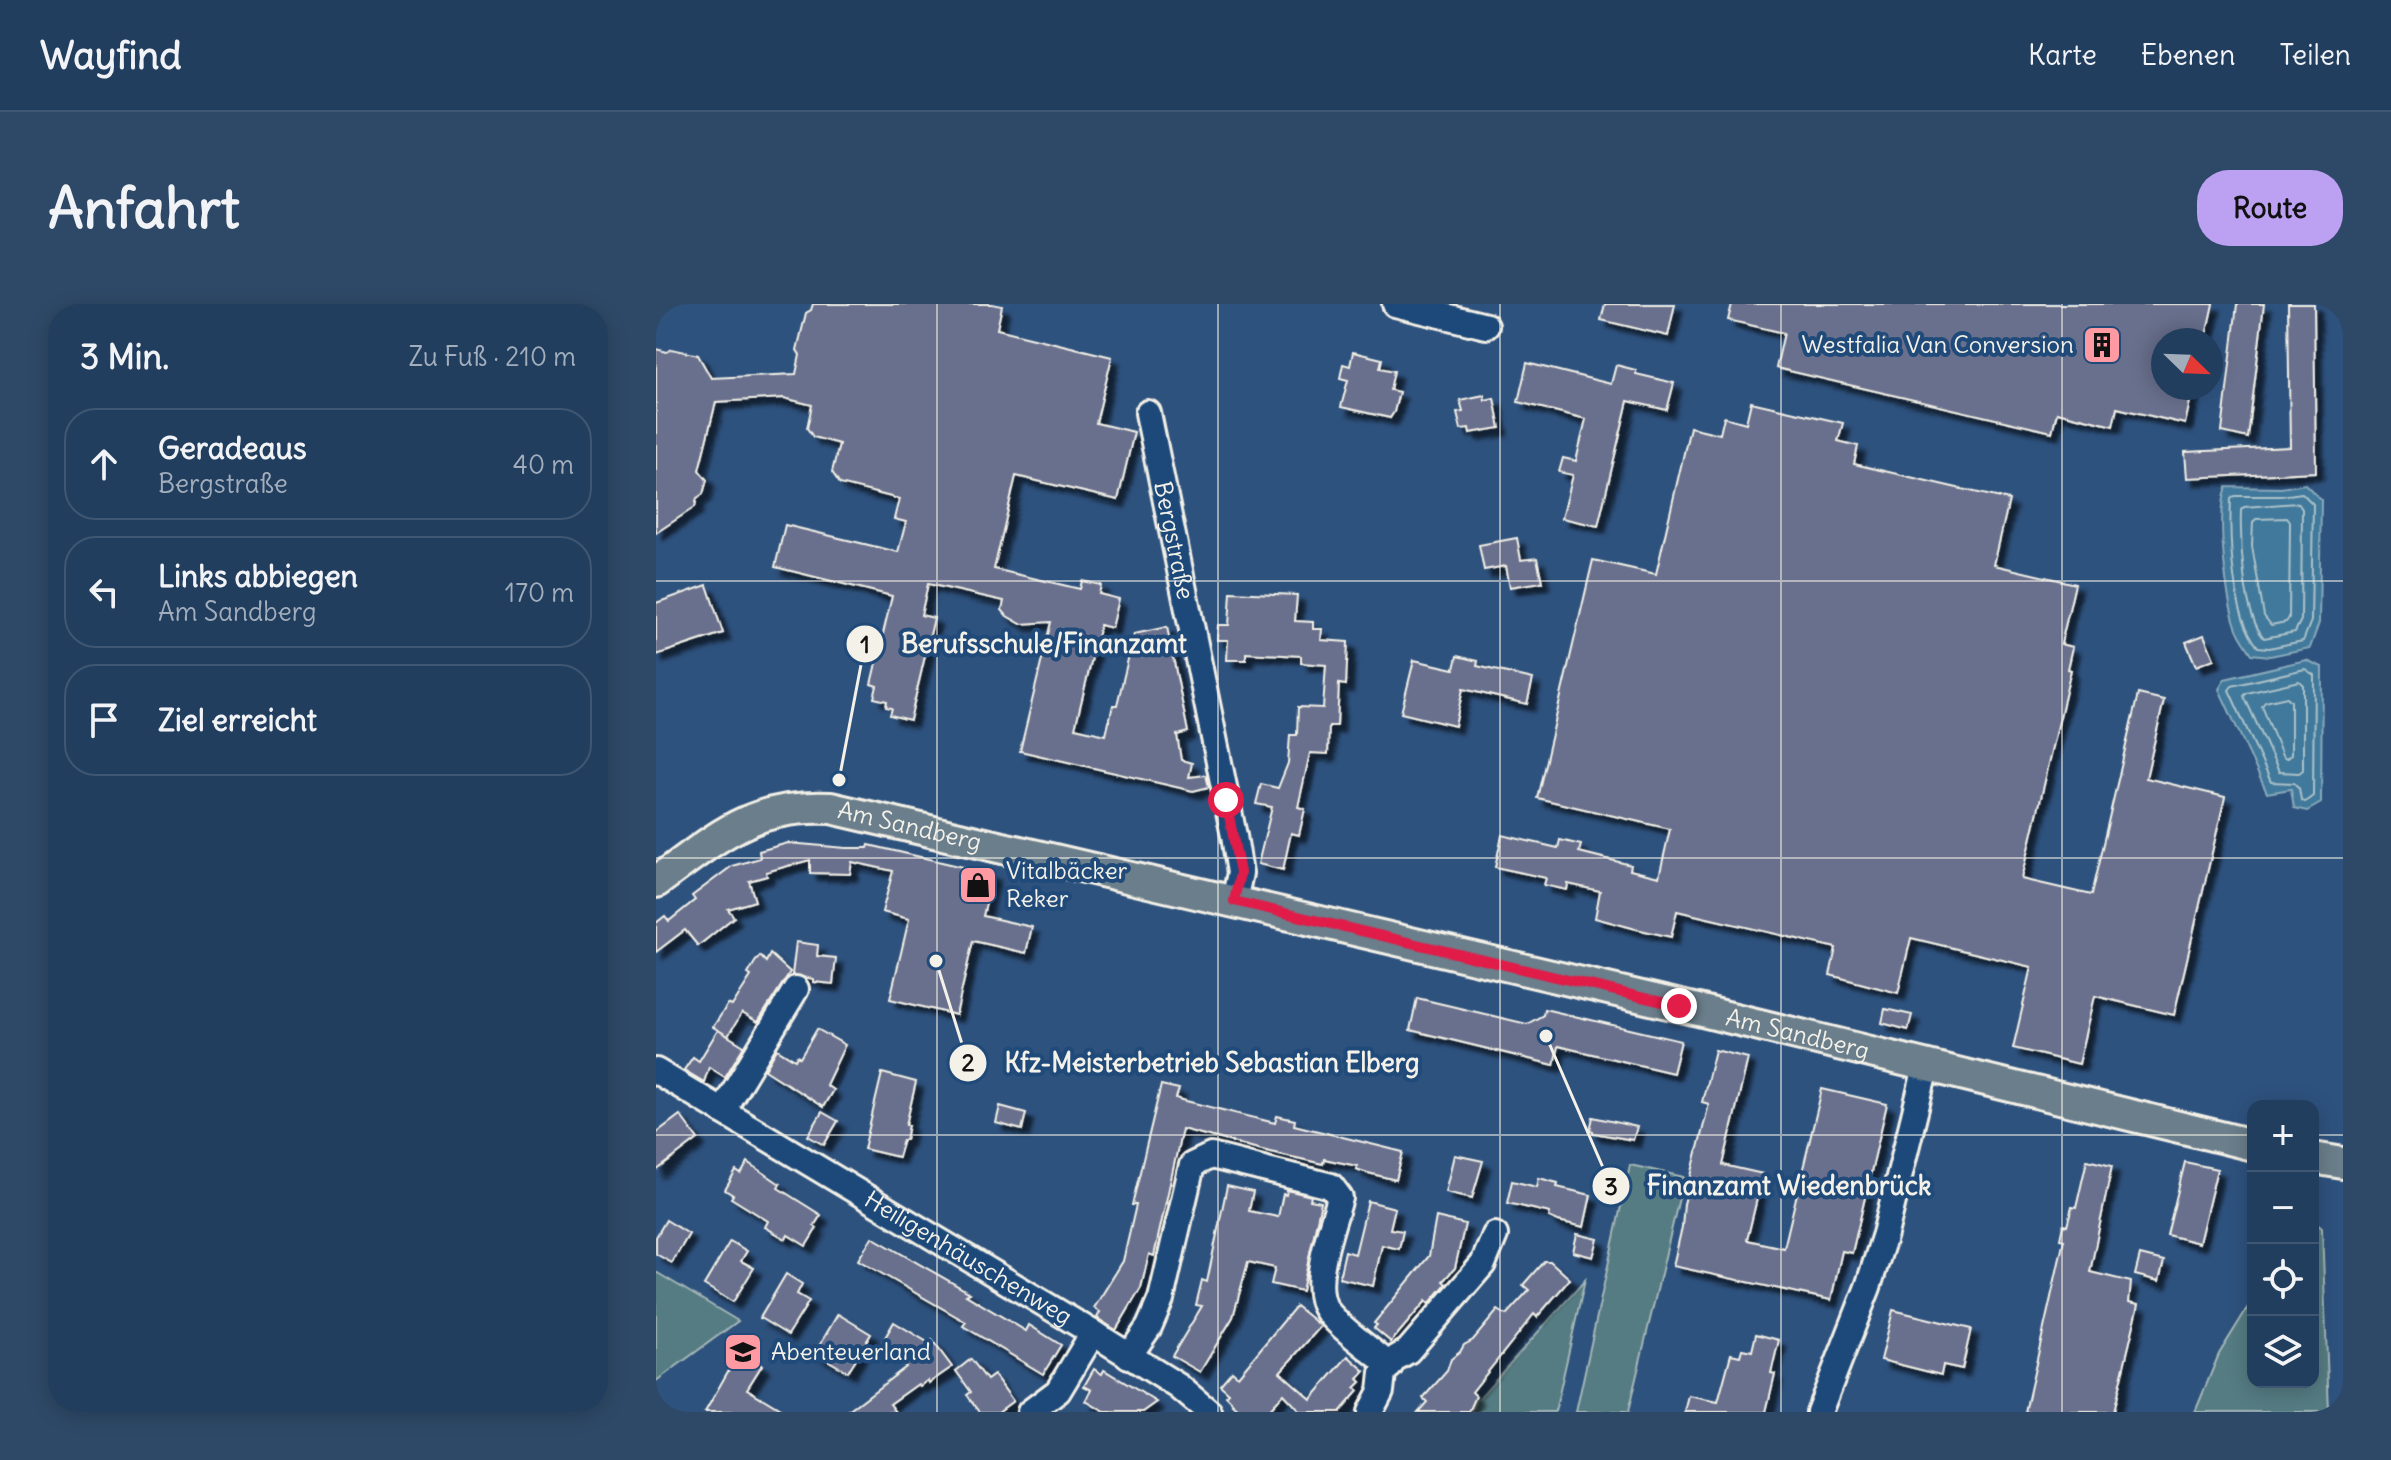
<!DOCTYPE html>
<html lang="de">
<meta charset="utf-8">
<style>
body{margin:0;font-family:Delius,sans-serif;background:#2e4967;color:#f1f3f6}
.controls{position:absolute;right:24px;bottom:24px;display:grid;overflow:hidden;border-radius:16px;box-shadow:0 4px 20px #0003}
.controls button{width:72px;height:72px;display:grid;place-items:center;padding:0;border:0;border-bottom:2px solid #3f5773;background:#223e5e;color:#f1f3f6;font:40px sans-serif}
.compass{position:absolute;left:1495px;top:24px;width:72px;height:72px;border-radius:50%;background:#223e5e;box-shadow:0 4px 20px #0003;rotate:113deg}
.stop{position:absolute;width:24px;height:24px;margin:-18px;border:6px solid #e11d48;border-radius:50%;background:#fff}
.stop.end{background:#e11d48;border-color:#fff;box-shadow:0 2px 8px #0008}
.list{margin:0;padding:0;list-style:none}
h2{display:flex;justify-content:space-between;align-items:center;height:104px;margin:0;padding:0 32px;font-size:34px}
h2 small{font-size:26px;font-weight:400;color:#a2aebc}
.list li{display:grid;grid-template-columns:52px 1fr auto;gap:24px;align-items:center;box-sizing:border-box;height:112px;margin:0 16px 16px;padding:0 16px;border:2px solid #3f5773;border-radius:32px}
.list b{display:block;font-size:30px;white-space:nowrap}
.list p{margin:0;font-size:26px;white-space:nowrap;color:#a2aebc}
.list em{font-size:26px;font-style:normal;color:#a2aebc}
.icon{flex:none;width:44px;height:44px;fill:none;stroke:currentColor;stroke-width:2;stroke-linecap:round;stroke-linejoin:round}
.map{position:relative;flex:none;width:1687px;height:1108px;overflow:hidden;border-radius:32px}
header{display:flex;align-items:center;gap:48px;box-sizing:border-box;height:112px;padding:0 40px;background:#223e5e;border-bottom:2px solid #3f5773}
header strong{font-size:38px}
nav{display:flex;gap:44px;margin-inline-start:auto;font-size:28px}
.intro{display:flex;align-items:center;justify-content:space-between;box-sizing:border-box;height:192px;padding:0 48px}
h1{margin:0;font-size:56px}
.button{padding:20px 36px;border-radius:32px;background:#bca0f2;color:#111;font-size:28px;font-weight:700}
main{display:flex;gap:48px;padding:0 48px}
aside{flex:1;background:#223e5e;border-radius:32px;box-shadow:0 4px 20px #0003}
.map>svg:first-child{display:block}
.green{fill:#547c83;stroke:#a4b6b6;stroke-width:2}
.water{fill:#41799b;stroke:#89a9ba;stroke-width:2}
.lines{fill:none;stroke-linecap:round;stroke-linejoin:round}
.shore{stroke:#acc1c9;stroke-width:2}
.building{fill:#69708d;stroke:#f4f1e8;stroke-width:2;filter:url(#shadow)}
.minor-casing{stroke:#f4f1e8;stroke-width:30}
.major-casing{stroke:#f4f1e8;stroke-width:36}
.minor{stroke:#1f4a7a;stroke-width:24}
.major{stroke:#6b7e8b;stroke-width:30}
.route{stroke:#e11d48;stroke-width:10}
.grid{fill:none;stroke:#f4f1e8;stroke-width:2;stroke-opacity:0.55}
.labels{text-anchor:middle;stroke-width:8;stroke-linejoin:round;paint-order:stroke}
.poi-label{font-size:24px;fill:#f4f1e8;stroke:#1f4a7a;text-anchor:start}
.street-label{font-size:24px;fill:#f4f1e8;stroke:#1f4a7a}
.leader{fill:none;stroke:#f4f1e8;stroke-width:3}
.callout-dot{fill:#f4f1e8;stroke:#1f4a7a;stroke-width:3}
.mark-label{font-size:24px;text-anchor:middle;font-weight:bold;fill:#111}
.callout-label{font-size:26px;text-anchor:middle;font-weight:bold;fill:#f4f1e8;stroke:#1f4a7a;stroke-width:8;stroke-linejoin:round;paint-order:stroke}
</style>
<header>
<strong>Wayfind</strong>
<nav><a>Karte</a><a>Ebenen</a><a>Teilen</a></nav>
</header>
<div class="intro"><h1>Anfahrt</h1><a class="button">Route</a></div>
<main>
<aside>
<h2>3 Min.<small>Zu Fuß · 210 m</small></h2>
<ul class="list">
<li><svg class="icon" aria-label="ahead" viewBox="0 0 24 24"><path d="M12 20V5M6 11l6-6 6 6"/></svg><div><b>Geradeaus</b><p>Bergstraße</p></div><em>40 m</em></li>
<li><svg class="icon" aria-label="left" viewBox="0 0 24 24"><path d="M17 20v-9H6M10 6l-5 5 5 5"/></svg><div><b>Links abbiegen</b><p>Am Sandberg</p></div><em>170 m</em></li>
<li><svg class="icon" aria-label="arrive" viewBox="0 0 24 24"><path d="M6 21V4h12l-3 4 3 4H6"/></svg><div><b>Ziel erreicht</b></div></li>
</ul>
</aside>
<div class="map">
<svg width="1687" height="1108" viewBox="0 0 1687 1108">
<defs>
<filter id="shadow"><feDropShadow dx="7" dy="7" stdDeviation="2" flood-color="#0009"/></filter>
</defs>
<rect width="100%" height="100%" fill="#2e527e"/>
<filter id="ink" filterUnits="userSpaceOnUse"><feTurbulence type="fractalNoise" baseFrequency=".0125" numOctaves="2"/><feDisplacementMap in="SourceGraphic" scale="16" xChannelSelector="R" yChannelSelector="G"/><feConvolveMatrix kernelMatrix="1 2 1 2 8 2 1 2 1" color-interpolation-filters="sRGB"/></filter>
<g filter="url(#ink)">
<g class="green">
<path d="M 974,861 L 1028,873 L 972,1108 L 920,1108 Z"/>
<path d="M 1657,917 L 1666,924 L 1673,1108 L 1539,1108 L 1563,1050 L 1597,995 L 1597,1078 L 1657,1078 Z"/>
<path d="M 0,968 L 82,1017 L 0,1077 Z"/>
<path d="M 929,976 L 899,1108 L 816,1108 L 820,1097 Z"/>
</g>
<g class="water">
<path d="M 1649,180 L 1665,196 L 1663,319 L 1654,344 L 1614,352 L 1596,350 C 1591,342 1583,332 1580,322 C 1570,294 1560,210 1571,183 L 1625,184 Z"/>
<path d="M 1650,356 L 1666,363 L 1665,499 L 1651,507 L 1638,504 L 1635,485 L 1611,489 L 1563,385 L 1569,375 Z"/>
</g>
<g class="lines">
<g class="shore">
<path d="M 1646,189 L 1657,200 L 1655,317 L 1647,337 L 1613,344 L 1602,343 C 1576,311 1573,236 1575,195 L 1579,192 L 1625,192 Z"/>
<path d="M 1642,199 L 1646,205 L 1645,316 L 1639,328 L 1608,334 C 1587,310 1584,238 1585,206 L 1588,203 Z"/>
<path d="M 1631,214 L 1634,218 L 1633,314 L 1630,318 L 1615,321 L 1608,312 L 1596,242 L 1597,218 L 1600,215 Z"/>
<path d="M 1649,365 L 1658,371 L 1657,492 L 1649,498 L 1645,496 L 1643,484 L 1638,479 L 1615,478 L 1573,386 L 1576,382 Z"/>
<path d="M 1643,377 L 1647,381 L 1647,466 L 1643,469 L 1623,468 L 1588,392 L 1591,389 Z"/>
<path d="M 1631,393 L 1635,397 L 1635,451 L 1630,455 L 1626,452 L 1606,402 L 1609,398 Z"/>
</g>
</g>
<g class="building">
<path d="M 157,0 L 336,0 L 346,2 L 341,25 L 456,53 L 440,119 L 478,128 L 462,196 L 360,172 L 338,265 L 424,285 L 426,277 L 445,281 L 443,290 L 463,295 L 456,324 L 444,321 L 419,424 L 450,431 L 457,401 L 461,401 L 478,330 L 511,323 L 532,428 L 521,431 L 525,456 L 536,459 L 533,473 L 550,471 L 553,483 L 537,487 L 364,447 L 395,318 L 365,320 L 351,312 L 346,306 L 348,297 L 272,280 L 265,311 L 278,314 L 254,416 L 234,411 L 236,404 L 230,403 L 231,397 L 218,394 L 221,382 L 215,380 L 236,292 L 119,263 L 129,221 L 242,248 L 250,218 L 238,215 L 243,195 L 184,180 L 176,168 L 183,140 L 157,133 L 151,124 L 156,101 L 128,94 L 60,98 L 43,166 L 51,176 L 47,190 L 41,194 L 39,203 L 0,229 L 0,45 L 11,48 L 16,45 L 42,51 L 55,74 L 140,70 L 144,51 L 141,46 L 150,9 L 155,6 Z"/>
<path d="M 949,0 L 1019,0 L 1012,32 L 945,16 Z"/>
<path d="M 1076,0 L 1557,0 L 1549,36 L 1507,36 L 1507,84 L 1537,84 L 1529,120 L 1461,104 L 1457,122 L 1401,108 L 1396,128 L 1120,64 L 1128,29 L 1072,16 Z"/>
<path d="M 1581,0 L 1608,0 L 1592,134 L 1566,128 Z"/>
<path d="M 1632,0 L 1658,0 L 1660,168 L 1531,174 L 1529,148 L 1634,143 Z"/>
<path d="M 697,48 L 726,55 L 724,64 L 738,67 L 734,86 L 743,88 L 738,108 L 734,114 L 685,103 L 692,76 L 684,74 L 687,60 L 694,62 Z"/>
<path d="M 871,59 L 955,80 L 960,61 L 980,66 L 980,70 L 1018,79 L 1011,106 L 972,97 L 942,222 L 906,214 L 917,171 L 903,168 L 907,154 L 920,157 L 930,115 L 862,98 Z"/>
<path d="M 828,91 L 829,96 L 838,94 L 844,124 L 814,129 L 813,124 L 805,125 L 801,108 L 807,107 L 804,96 Z"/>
<path d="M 1095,98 L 1187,119 L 1182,137 L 1202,142 L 1198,160 L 1353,196 L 1338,261 L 1419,280 L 1405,340 L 1417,343 L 1412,365 L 1415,366 L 1366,575 L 1435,591 L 1482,390 L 1508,396 L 1490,474 L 1569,493 L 1518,711 L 1439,692 L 1423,760 L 1357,744 L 1376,663 L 1255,634 L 1242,689 L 1174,671 L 1180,644 L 1021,607 L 1015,633 L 980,625 L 939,614 L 944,587 L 912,580 L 911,586 L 888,581 L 890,574 L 839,563 L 846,531 L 902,544 L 904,536 L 925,541 L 923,548 L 975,561 L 974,566 L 1003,573 L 1014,525 L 881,494 L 937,256 L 1000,270 L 1034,123 L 1064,130 L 1068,113 L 1090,119 Z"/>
<path d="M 861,234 L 865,256 L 881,254 L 886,278 L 854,283 L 850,262 L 828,266 L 823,241 Z"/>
<path d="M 51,281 L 67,329 L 0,351 L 0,299 Z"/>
<path d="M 575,288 L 641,291 L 639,317 L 657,318 L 657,325 L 666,325 L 665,336 L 692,338 L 690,381 L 683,380 L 681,422 L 673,422 L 672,450 L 654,449 L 642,503 L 649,505 L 643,531 L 635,529 L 627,566 L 602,560 L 616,503 L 600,500 L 605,480 L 622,484 L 632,459 L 634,431 L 641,431 L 642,403 L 667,404 L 670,361 L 645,359 L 645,352 L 590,349 L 590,356 L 571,356 L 572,336 L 561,336 L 562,321 L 573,321 Z"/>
<path d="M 1548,331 L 1558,355 L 1540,362 L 1530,338 Z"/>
<path d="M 801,352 L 822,357 L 821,362 L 877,375 L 871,400 L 807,385 L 799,422 L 745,409 L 758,356 L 798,365 Z"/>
<path d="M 132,539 L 190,544 L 212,544 L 213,541 L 337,570 L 327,612 L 376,623 L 370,649 L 317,637 L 300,711 L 234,695 L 253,615 L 226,608 L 237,567 L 196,558 L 194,570 L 154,569 L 154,556 L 110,568 L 111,572 L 93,577 L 99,597 L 72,605 L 78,613 L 42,642 L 29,626 L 0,648 L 0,619 L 9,612 L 13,617 L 39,596 L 36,592 L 76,562 L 104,554 L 103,547 Z"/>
<path d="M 140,638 L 162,641 L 161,652 L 180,654 L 177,680 L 158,678 L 158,675 L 136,671 Z"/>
<path d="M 114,650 L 134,668 L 102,718 L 86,709 L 72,732 L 57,723 L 72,700 L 76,702 L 95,672 L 92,670 L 99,658 L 104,652 L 110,658 Z"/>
<path d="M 761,694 L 871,720 L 887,711 L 888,705 L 1025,737 L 1017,769 L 902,742 L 898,761 L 754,726 Z"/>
<path d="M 1229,705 L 1256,711 L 1252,726 L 1226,719 Z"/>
<path d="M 161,725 L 189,741 L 170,781 L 177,786 L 167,803 L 109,766 L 121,745 L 139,756 L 141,752 L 144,754 Z"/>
<path d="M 62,726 L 88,742 L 69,773 L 53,763 L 48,778 L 28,766 L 37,753 L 43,757 Z"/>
<path d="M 1059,746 L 1092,754 L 1067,861 L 1107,870 L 1091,936 L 1128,944 L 1166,785 L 1231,800 L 1196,949 L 1186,947 L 1175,996 L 1017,962 L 1026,923 L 1028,900 L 1053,800 L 1046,798 Z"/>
<path d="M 226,769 L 260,778 L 250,821 L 253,821 L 250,836 L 247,836 L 242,853 L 208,845 Z"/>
<path d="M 505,781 L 523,785 L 520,794 L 530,797 L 619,819 L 621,812 L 639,816 L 638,821 L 747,848 L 740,876 L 712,869 L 700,865 L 701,862 L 668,855 L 667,860 L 614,848 L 526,825 L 498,952 L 493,950 L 485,984 L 460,1026 L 441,1014 L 444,1008 L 438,1004 L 467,957 L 480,901 L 476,901 Z"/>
<path d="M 344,802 L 370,809 L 366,826 L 340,819 Z"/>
<path d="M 166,808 L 182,817 L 168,841 L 152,832 Z"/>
<path d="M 24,811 L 42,835 L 0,867 L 0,829 Z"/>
<path d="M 937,813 L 981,823 L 977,836 L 937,829 L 937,827 L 934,826 Z"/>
<path d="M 799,851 L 827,857 L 816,894 L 790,888 Z"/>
<path d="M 1431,856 L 1456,862 L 1434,968 L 1475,978 L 1473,998 L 1483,1000 L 1457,1108 L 1369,1108 L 1408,936 L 1404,935 L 1407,921 L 1411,922 L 1416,903 L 1420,904 Z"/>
<path d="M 92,858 L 124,880 L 122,884 L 165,911 L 158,922 L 161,924 L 150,942 L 132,931 L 130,935 L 109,923 L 112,917 L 75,894 L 77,891 L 69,886 L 80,867 L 85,870 Z"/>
<path d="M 1529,858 L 1561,865 L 1543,939 L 1511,931 Z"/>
<path d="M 883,874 L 902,879 L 901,883 L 935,891 L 928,923 L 902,917 L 893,913 L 894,909 L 851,899 L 856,877 L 881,883 Z"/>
<path d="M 571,882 L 597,888 L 593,907 L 622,913 L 627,890 L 630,891 L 631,886 L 655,892 L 654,896 L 665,898 L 646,987 L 615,980 L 619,964 L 592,958 L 577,1013 L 544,1068 L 516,1052 L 546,1002 L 540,1001 L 546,976 L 551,978 Z"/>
<path d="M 712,897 L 739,904 L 734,925 L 747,927 L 743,945 L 726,941 L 717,982 L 683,974 L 689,947 L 699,950 Z"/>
<path d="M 780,913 L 809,920 L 799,964 L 787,977 L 790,980 L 773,1000 L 770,997 L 735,1038 L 718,1024 L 721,1021 L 718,1019 L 773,952 Z"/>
<path d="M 10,916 L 33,930 L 16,959 L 0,950 L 0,933 Z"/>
<path d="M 921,930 L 942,935 L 937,953 L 917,948 Z"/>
<path d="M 216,933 L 314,989 L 310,991 L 370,1027 L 373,1021 L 405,1041 L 387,1070 L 307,1022 L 310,1018 L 202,956 Z"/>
<path d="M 74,937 L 91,947 L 85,957 L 98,964 L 77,998 L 48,981 Z"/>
<path d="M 1484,951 L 1508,957 L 1503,977 L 1479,971 Z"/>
<path d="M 888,957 L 894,957 L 914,975 L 881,1013 L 878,1010 L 816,1088 L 820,1092 L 813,1108 L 762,1108 L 771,1098 L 767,1094 L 791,1067 L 795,1055 L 804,1048 L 808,1041 L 817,1036 L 842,1006 L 850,1011 L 873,986 L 867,981 Z"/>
<path d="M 130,970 L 146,980 L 141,990 L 153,997 L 132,1031 L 104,1014 Z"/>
<path d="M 640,1002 L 665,1022 L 624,1068 L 655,1095 L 692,1052 L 709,1067 L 702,1075 L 705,1078 L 699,1084 L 702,1087 L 684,1108 L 644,1108 L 627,1090 L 611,1108 L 585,1108 L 577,1101 L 578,1100 L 570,1092 L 573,1089 L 564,1081 L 576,1067 L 582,1072 Z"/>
<path d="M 1237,1006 L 1315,1025 L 1306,1065 L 1287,1061 L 1285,1071 L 1225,1056 Z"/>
<path d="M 182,1010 L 215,1030 L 192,1068 L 159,1049 Z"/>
<path d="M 238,1018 L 273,1039 L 276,1036 L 296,1063 L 273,1079 L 272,1076 L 264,1082 L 262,1080 L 234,1100 L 240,1108 L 191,1108 L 250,1063 L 246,1058 L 253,1053 L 227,1037 Z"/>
<path d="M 1100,1030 L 1123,1036 L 1115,1069 L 1119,1070 L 1110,1108 L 1029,1108 L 1033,1092 L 1062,1098 L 1075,1050 L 1084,1052 L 1086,1045 L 1096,1047 Z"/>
<path d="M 86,1048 L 106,1061 L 91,1085 L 129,1108 L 49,1108 L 75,1062 L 77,1063 Z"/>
<path d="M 315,1055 L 331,1076 L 338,1071 L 357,1097 L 342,1108 L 324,1108 L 311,1091 L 315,1088 L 300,1067 Z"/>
<path d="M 438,1065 L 446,1070 L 448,1066 L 501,1098 L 487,1108 L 449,1108 L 430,1097 L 436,1086 L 428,1082 Z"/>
</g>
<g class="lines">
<defs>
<g id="minor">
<path d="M 739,0 L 830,22"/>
<path id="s1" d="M 492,109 L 578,532 L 584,569 L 578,597"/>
<path id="s2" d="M 0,767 L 437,1029 L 522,1082 L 553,1108"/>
<path d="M 66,807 L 140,685"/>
<path d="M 473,1052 L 493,1023 L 505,995 L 536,861 L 555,852 L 675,882 L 684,894 C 676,923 652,983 672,1008 C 687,1027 715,1045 734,1062"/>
<path d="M 374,1108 L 402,1087 L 437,1029"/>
<path d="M 714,1108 L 725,1087 L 727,1069 L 740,1054 L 752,1047 L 827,960 L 839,931"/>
<path d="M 1163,1108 L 1212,983 L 1229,930 L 1270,763"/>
</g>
<g id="major">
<path id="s3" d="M 0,578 C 62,533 94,500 175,504 L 1042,706 L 1597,841"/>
<path d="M 1657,854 L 1687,859"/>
</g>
</defs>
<use href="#minor" class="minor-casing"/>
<use href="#major" class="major-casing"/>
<use href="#minor" class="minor"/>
<use href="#major" class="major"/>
</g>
</g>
<g class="lines" filter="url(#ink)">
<path class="route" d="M 570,496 L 584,569 L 578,597 L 1023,702"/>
</g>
<path class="grid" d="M 281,0 L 281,1108M 562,0 L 562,1108M 844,0 L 844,1108M 1125,0 L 1125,1108M 1406,0 L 1406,1108M 0,277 L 1687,277M 0,554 L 1687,554M 0,831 L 1597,831M 1657,831 L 1687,831"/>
<defs>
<symbol id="building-square" viewBox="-11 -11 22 22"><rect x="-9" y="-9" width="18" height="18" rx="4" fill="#ff9aa2" stroke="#1f4a7a"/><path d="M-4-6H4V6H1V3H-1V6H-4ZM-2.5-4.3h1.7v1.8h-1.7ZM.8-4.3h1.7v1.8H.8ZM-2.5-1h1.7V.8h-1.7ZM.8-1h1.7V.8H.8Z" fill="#111"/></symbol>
<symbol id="shop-square" viewBox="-11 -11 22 22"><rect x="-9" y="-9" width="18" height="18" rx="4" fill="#ff9aa2" stroke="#1f4a7a"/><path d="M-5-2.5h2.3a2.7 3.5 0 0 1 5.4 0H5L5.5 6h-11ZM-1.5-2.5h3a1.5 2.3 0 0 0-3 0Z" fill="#111"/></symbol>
<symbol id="school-square" viewBox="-11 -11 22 22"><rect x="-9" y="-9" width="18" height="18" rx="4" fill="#ff9aa2" stroke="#1f4a7a"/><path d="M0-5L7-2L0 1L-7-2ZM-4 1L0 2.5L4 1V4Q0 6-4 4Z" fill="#111"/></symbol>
</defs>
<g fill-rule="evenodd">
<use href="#building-square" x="1424" y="19" width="44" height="44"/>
<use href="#shop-square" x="300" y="559" width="44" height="44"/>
<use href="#school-square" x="65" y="1026" width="44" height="44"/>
</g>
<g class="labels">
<g class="poi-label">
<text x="1418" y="49" text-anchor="end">Westfalia Van Conversion</text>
<text x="350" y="575">Vitalbäcker<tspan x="350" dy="28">Reker</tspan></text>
<text x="115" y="1056">Abenteuerland</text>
</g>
<g class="street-label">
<text dy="8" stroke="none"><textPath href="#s1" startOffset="130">Bergstraße</textPath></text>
<text dy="8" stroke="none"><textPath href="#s3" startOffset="276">Am Sandberg</textPath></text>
<text dy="8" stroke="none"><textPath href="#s3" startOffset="1188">Am Sandberg</textPath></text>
<text dy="8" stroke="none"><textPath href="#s2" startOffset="364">Heiligenhäuschenweg</textPath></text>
</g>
</g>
<path class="leader" d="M183 476L209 340M280 657L312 759M890 732L955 882"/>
<g class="callout-dot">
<circle cx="183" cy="476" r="8"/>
<circle cx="280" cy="657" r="8"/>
<circle cx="890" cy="732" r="8"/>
<circle cx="209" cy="340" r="20"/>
<circle cx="312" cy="759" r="20"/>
<circle cx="955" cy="882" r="20"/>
</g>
<g class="mark-label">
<text x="209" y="349">1</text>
<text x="312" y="767">2</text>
<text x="955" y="891">3</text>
</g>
<g class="callout-label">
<text x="388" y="349">Berufsschule/Finanzamt</text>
<text x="556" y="768">Kfz-Meisterbetrieb Sebastian Elberg</text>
<text x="1133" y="891">Finanzamt Wiedenbrück</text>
</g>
</svg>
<div class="controls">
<button>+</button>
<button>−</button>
<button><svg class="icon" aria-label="locate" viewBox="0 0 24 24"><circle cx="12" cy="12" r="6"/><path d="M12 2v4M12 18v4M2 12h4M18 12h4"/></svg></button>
<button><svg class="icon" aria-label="layers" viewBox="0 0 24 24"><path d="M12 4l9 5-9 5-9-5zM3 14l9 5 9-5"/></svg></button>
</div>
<svg class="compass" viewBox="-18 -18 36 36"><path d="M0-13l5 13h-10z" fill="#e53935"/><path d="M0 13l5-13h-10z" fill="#a2aebc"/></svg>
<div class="stop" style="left:570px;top:496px"></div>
<div class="stop end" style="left:1023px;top:702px"></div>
</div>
</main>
